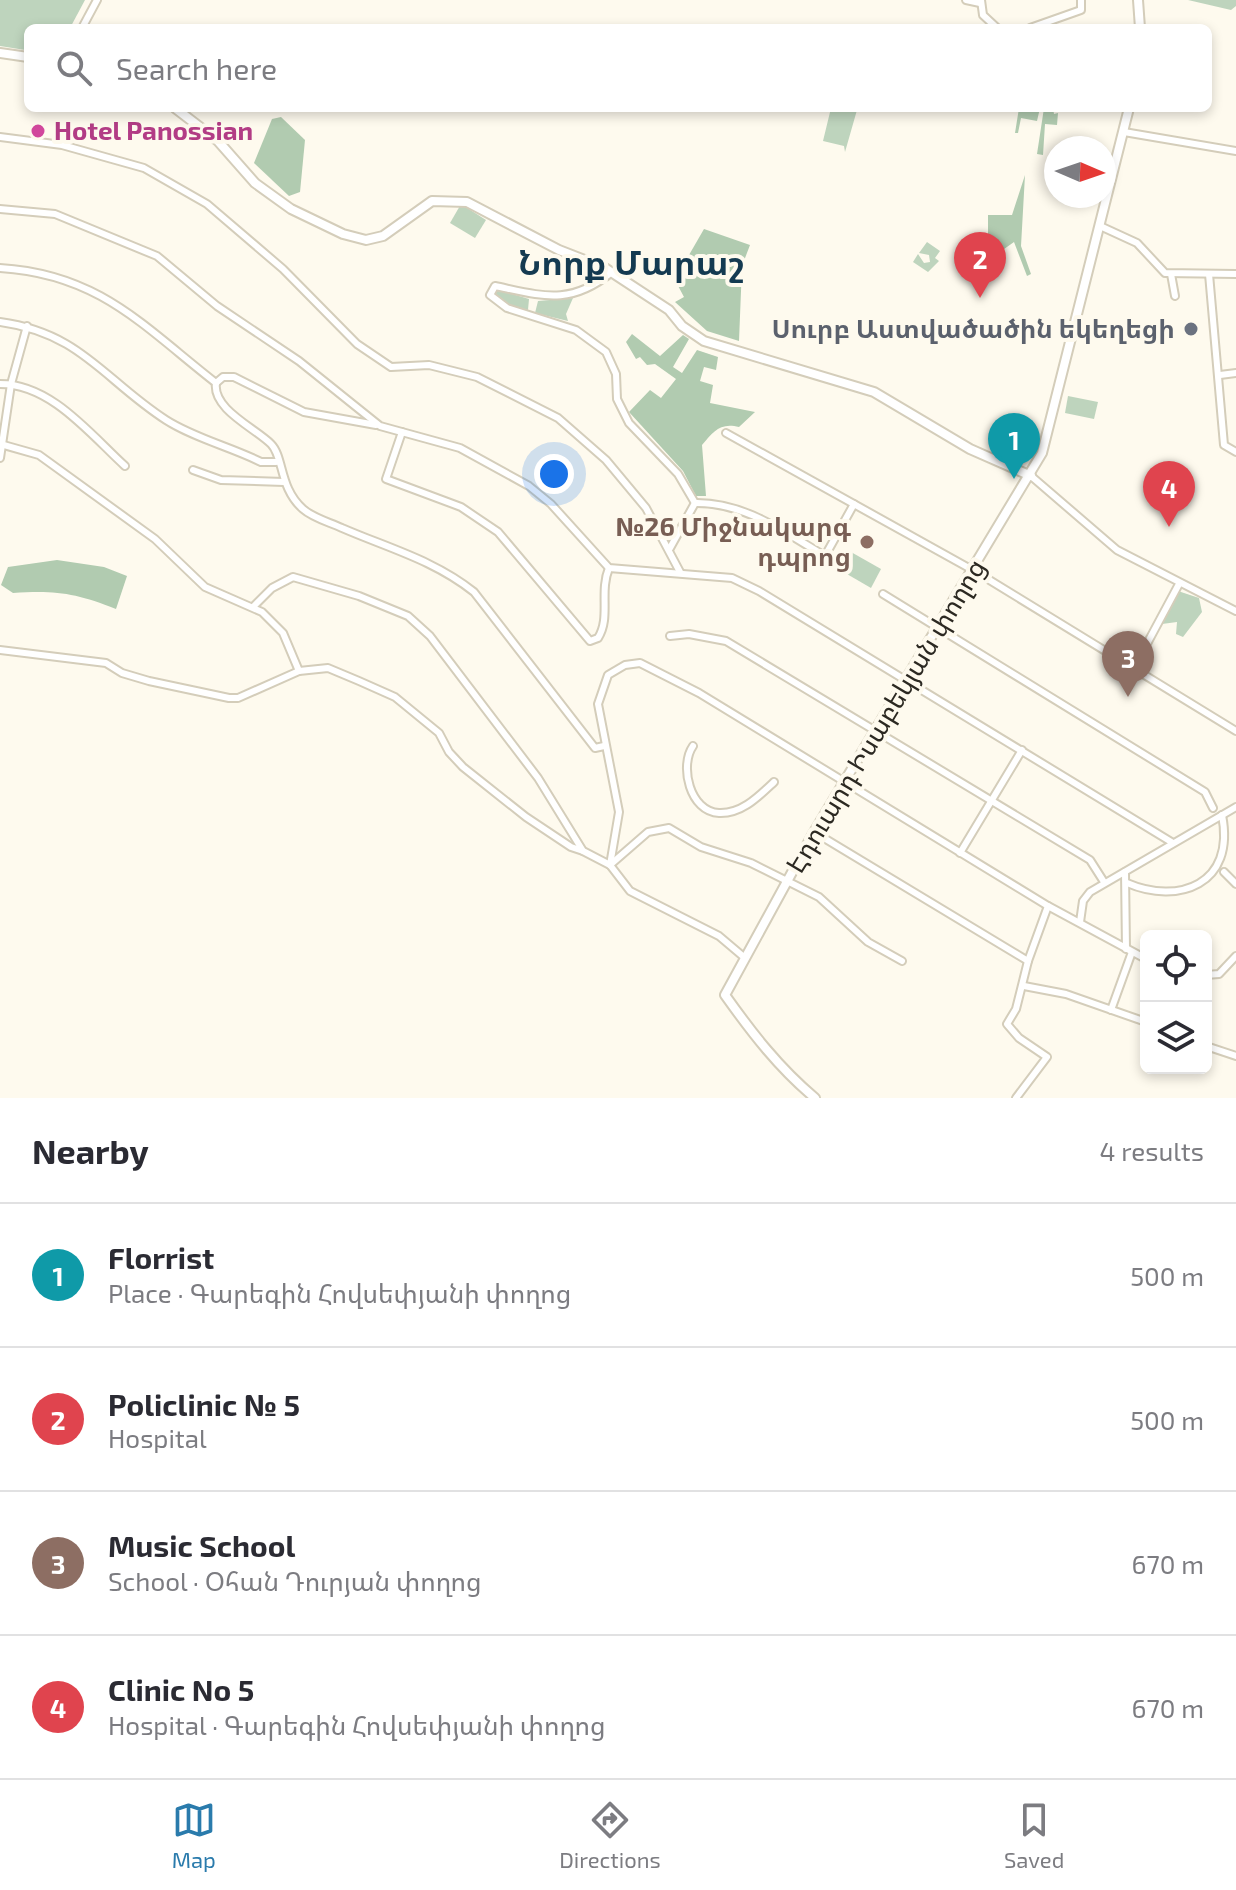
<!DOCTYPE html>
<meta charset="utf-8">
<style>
body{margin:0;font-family:"Exo 2","Noto Sans Armenian",sans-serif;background:#f7f7f7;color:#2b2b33}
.controls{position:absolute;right:24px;bottom:24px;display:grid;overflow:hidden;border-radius:12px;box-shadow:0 4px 12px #0003}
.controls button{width:72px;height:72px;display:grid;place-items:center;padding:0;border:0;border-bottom:2px solid #e1e1e2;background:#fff;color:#2b2b33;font:40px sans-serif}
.compass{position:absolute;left:1044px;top:136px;width:72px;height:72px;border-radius:50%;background:#fff;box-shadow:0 4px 12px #0003;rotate:92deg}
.you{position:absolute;left:554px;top:474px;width:28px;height:28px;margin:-20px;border:6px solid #fff;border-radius:50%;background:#1a73e8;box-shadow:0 0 0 12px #1a73e833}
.badge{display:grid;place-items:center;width:52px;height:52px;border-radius:50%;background:#2a7bac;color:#fff;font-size:26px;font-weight:700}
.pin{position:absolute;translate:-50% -66px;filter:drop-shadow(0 2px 4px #0008)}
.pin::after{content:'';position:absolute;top:42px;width:28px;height:24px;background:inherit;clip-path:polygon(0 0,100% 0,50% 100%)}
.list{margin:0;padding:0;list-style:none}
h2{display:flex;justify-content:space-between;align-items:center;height:104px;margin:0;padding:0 32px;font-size:34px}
h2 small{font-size:26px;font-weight:400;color:#7c7c81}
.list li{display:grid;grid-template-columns:52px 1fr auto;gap:24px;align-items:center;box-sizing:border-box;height:144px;padding:0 32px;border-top:2px solid #e1e1e2}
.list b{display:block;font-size:30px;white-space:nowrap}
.list p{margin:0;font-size:26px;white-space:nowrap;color:#7c7c81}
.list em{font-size:26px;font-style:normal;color:#7c7c81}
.icon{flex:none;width:44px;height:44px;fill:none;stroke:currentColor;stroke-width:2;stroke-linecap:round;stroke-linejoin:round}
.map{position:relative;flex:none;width:1236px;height:1098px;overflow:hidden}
.search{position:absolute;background:#fff;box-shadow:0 4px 12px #0003;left:24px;right:24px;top:24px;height:88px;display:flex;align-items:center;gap:20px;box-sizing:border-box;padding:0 28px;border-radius:12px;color:#7c7c81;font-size:30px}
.sheet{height:680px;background:#fff}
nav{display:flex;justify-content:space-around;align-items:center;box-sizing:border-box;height:112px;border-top:2px solid #e1e1e2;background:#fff;font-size:22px;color:#7c7c81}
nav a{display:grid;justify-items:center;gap:4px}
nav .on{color:#2a7bac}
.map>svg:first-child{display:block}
.green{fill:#bed4bd}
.forest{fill:#b1cbb0}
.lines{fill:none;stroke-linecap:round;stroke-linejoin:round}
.minor-casing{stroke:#d4cdba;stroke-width:10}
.major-casing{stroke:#d4cdba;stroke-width:12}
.minor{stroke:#fff;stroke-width:6}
.major{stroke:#fff;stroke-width:8}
.hotel-dot{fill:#d1479c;stroke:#fefaee;stroke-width:3}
.worship-dot{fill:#6b7280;stroke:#fefaee;stroke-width:3}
.education-dot{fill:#8d6e63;stroke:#fefaee;stroke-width:3}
.labels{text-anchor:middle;stroke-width:8;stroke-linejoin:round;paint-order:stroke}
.hotel-label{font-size:26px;font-weight:bold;fill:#b23c85;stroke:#fefaee;text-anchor:start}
.worship-label{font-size:26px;font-weight:bold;fill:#5b616d;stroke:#fefaee;text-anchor:end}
.education-label{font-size:26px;font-weight:bold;fill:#785e54;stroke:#fefaee;text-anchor:end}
.street-label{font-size:26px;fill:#2c2922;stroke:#fefaee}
.district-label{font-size:34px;font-weight:bold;fill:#143a51;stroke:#fefaee}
</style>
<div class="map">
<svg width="1236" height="1098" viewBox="0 0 1236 1098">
<rect width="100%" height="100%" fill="#fefaee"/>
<g class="green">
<path d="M 0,0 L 85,0 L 70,28 L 28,28 L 25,50 L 0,46 Z"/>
<path d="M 1188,0 L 1236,0 L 1236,6 L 1231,10 Z"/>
<path d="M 831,108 L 857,110 L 845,152 L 844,146 L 823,141 Z"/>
<path d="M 461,204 L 486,220 L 475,238 L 450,223 Z"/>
<path d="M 927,242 L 940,251 L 935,258 L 939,261 L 928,272 L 913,262 L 918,254 L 924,263 L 930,262 L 929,255 L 919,253 Z"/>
<path d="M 495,289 L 529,299 L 528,310 L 505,305 L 493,296 Z"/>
<path d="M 573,298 L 566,314 L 568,321 L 535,313 L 538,301 Z"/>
<path d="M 1068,396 L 1098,402 L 1094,419 L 1065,413 Z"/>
<path d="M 851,552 L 881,569 L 871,588 L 840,570 Z"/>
<path d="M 1178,591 L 1199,598 L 1202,612 L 1183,637 L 1176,634 L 1177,622 L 1162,624 Z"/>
</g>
<g class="forest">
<path d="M 1019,108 L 1040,108 L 1037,121 L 1021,118 L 1018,133 L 1015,133 Z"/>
<path d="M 1044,108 L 1053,108 L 1054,114 L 1058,113 L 1057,125 L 1045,124 L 1043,155 L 1037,154 Z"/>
<path d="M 281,117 L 305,140 L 300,192 L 289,196 L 254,163 L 272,119 Z"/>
<path d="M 1025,175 L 1021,246 L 1031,274 L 1027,276 L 1014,242 L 997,254 L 988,247 L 988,215 L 1012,215 Z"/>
<path d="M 704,229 L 750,245 L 742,266 L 739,341 L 707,331 L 675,302 L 684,297 L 676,282 L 697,273 L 689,255 Z"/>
<path d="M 632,334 L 660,356 L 683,335 L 689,339 L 673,367 L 682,373 L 697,350 L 718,357 L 716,370 L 704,367 L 700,381 L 713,385 L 710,403 L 755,412 L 739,427 C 720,422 713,432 702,445 L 706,496 L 696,496 L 683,471 L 629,412 L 650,390 L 661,398 L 676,379 L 655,364 L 647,365 L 640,357 L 636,359 L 626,342 Z"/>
<path d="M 57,560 L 104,567 L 127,576 L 116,609 C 76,593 55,590 13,593 L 1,585 L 8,567 Z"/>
</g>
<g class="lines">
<defs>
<g id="minor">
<path d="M 966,0 L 980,3"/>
<path d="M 981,0 L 983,15 L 997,28"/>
<path d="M 82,28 L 97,0"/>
<path d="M 1030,28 L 1081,10 L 1081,0"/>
<path d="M 1124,132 L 1236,151"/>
<path d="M 0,137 L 62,145 L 144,168 L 207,204 L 283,269 L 357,344 L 391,367 L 429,365 L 477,377 L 558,418 L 606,460 L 646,508 L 680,572"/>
<path d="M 0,209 L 55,214 L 157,256 L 217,306 L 299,361 L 380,426 L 460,448 L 529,486 L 551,504 L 609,568 L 732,578 L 759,591 L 1173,843"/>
<path d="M 1100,226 L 1137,243 L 1165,273 L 1236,274"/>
<path d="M 0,268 C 99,274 143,326 216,383"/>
<path d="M 612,272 C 570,306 543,296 495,286 L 490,295 L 507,308 L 576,330 L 606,352 L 616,374 L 617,399 L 629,423 L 678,474 L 695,503"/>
<path d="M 1171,274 L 1175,296"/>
<path d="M 1209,274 L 1224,445 L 1236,452"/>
<path d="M 0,322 C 81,333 104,380 166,420 C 194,438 231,447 261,462 L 276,462"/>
<path d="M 1220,375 L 1236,373"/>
<path d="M 216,383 C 212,409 255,428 271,444 C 284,457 279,488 303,509 C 313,518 329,522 342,528 C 388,548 434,560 474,592 L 595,748 L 604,746"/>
<path d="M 216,383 L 223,377 L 234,377 L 304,412 L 376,425"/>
<path d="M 0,384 C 51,384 90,434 125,466"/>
<path d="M 402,432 L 386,479 L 461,507 L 498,532 L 590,641 L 598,638 C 611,618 599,592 609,568"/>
<path d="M 726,433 L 978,573 L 1236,731"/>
<path d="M 0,444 L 39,455 L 155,539 L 205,587 L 262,612 L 283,633 L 299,671"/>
<path d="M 0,458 L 11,384 L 27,326"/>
<path d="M 193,470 L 221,480 L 284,482"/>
<path d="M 1031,476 L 1117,550 L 1236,611"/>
<path d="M 695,503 C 744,502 784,532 825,556 L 854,504"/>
<path d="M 670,548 L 695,503"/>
<path d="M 883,594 L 1205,792 L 1213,808"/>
<path d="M 254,606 L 272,588 L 293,577 L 359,596 L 408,616 L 430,636 L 538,778 L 583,851 L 610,865 L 630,891 L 719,936 L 745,958"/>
<path d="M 670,636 L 689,634 L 726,641 L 1090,860 L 1104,882"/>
<path d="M 0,650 L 106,663 L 122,673 L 149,681 L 229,698 L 238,698 L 299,671 L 328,668 L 359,681 L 395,697 L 439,733 L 449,752 L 463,767 L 526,817 L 571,847 L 583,851"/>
<path d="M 1134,668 L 1179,584"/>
<path d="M 693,746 C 679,766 690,812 719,813 C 742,814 759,796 774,782"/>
<path d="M 814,832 L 1028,961"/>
<path d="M 960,853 L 1022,750"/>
<path d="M 610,865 L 619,812 L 598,704 L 608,675 L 625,665 L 640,663 L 699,693 L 1048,906 L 1146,959"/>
<path d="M 610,865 L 648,832 L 669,828 L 701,847 L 751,863 L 819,897 L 868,942 L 902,961"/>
<path d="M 1125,872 L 1126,949"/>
<path d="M 1224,872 L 1236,884"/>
<path d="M 1127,883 C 1178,905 1236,885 1222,815"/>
<path d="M 1080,922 L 1083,901 L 1090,892 L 1236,807"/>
<path d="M 1206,975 L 1219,974 L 1236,956"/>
<path d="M 1024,986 L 1066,994 L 1146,1022"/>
<path d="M 1111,1010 L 1132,952"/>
<path d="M 1206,1046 L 1236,1056"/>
<path d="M 1016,1098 L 1047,1057 L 1019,1038 L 1007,1024 L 1016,1009 L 1028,961 L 1048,906"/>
</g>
<g id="major">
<path d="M 1138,0 L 1140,28"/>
<path d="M 0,53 L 28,57"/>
<path d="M 175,108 L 218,141 L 255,183 L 291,209 L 343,234 L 366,240 L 383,236 L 432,201 L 467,202 L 559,250 L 605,268 L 669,310 L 682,326 L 704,341 L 874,392 L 970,449 L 1031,476"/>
<path d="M 815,1098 C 779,1068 752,1033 725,995 L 814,832 L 1042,453 L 1129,108"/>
</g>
</defs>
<use href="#minor" class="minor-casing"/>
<use href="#major" class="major-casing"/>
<use href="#minor" class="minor"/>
<use href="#major" class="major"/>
</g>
<circle class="hotel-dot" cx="38" cy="131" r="8"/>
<circle class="worship-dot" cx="1191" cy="329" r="8"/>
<circle class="education-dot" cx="867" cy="542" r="8"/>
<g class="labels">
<g class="hotel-label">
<text x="54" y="140">Hotel Panossian</text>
</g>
<g class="worship-label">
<text x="1175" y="338">Սուրբ Աստվածածին եկեղեցի</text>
</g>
<g class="education-label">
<text x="851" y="536">№26 Միջնակարգ<tspan x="851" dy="30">դպրոց</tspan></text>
</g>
<g class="street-label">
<text transform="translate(886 716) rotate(-59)" y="9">Էդուարդ Իսաբեկյան փողոց</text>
</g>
<g class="district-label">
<text x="631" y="275">Նորք Մարաշ</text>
</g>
</g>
</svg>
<div class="controls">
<button><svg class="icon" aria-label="locate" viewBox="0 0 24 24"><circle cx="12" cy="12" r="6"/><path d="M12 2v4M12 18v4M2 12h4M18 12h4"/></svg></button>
<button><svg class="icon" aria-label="layers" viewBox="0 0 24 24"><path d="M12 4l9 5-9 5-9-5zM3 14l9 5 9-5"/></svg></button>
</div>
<svg class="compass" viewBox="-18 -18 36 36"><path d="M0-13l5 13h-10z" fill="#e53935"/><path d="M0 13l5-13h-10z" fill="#7c7c81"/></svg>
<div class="you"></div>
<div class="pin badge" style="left:1014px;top:479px;background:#0f9aa8">1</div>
<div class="pin badge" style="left:980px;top:298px;background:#e0444e">2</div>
<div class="pin badge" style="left:1128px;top:697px;background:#8d6e63">3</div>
<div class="pin badge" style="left:1169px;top:527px;background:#e0444e">4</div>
<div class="search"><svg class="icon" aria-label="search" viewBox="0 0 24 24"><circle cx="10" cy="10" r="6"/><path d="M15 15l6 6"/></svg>Search here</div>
</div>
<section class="sheet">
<h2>Nearby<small>4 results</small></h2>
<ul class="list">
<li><span class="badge" style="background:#0f9aa8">1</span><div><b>Florrist</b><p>Place · Գարեգին Հովսեփյանի փողոց</p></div><em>500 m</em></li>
<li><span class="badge" style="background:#e0444e">2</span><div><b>Policlinic № 5</b><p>Hospital</p></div><em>500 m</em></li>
<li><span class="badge" style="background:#8d6e63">3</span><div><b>Music School</b><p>School · Օհան Դուրյան փողոց</p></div><em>670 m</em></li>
<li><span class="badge" style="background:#e0444e">4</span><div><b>Clinic No 5</b><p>Hospital · Գարեգին Հովսեփյանի փողոց</p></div><em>670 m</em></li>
</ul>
</section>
<nav>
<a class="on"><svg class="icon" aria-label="map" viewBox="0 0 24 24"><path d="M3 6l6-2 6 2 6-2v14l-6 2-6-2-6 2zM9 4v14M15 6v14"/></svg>Map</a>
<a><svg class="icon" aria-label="directions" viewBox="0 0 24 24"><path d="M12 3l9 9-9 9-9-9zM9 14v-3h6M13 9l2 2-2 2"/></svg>Directions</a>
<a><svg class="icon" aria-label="saved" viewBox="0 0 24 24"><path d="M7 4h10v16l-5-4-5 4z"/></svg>Saved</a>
</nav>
